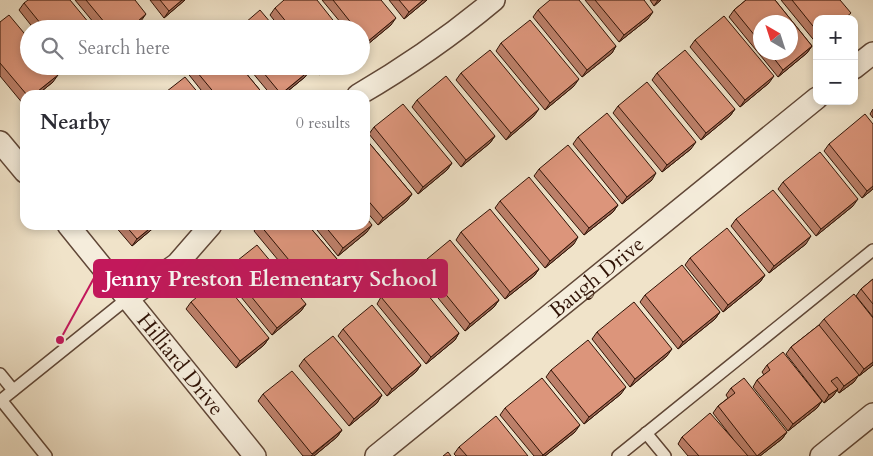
<!DOCTYPE html>
<meta charset="utf-8">
<style>
body{margin:0;font-family:Cardo,serif;background:#f7f7f7;color:#2b2b33}
.controls{position:absolute;right:15px;top:15px;display:grid;overflow:hidden;border-radius:10px;box-shadow:0 2px 8px #0003}
.controls button{width:45px;height:45px;display:grid;place-items:center;padding:0;border:0;border-bottom:1px solid #e1e1e2;background:#fff;color:#2b2b33;font:25px sans-serif}
.compass{position:absolute;left:753px;top:15px;width:45px;height:45px;border-radius:50%;background:#fff;box-shadow:0 2px 8px #0003;rotate:321deg}
.list{margin:0;padding:0;list-style:none}
h2{display:flex;justify-content:space-between;align-items:center;height:65px;margin:0;padding:0 20px;font-size:21px}
h2 small{font-size:16px;font-weight:400;color:#7c7c81}
.icon{flex:none;width:28px;height:28px;fill:none;stroke:currentColor;stroke-width:2;stroke-linecap:round;stroke-linejoin:round}
.map{position:relative;flex:none;width:873px;height:456px;overflow:hidden}
.search{position:absolute;background:#fff;box-shadow:0 2px 8px #0003;left:20px;top:20px;width:350px;height:55px;display:flex;align-items:center;gap:12px;box-sizing:border-box;padding:0 18px;border-radius:28px;color:#7c7c81;font-size:19px}
.panel{position:absolute;background:#fff;box-shadow:0 2px 8px #0003;left:20px;top:90px;width:350px;height:140px;border-radius:15px}
.map>svg:first-child{display:block}
.lines{fill:none;stroke-linecap:round;stroke-linejoin:round}
.service-casing{stroke:#604737;stroke-width:14}
.minor-casing{stroke:#604737;stroke-width:24}
.service{stroke:#f5eddc;stroke-width:11}
.minor{stroke:#f5eddc;stroke-width:21}
.wall{fill:#bd806a;stroke:#301306;fill-rule:evenodd}
.shaded-wall{fill:#9a6856;stroke:#301306}
.building{fill:#dc957b;stroke:#301306}
.labels{text-anchor:middle;stroke-width:4;stroke-linejoin:round;paint-order:stroke}
.street-label{font-size:21px;fill:#301306;stroke:#f5eddc}
.leader{fill:none;stroke:#c2185b;stroke-width:2}
.callout-dot{fill:#c2185b;stroke:#f5eddc;stroke-width:2}
.callout{fill:#c2185b;stroke:#c2185b;stroke-width:2}
.callout-label{font-size:22px;text-anchor:middle;font-weight:bold;fill:#fff}
</style>
<div class="map">
<svg width="873" height="456" viewBox="0 0 873 456">
<rect width="100%" height="100%" fill="#f0e3c9"/>
<filter id="stains"><feTurbulence type="fractalNoise" baseFrequency=".004" numOctaves="4"/><feColorMatrix values="0 0 0 0 .2 0 0 0 0 .09 0 0 0 0 .02 0 0 0 .5 -.17"/></filter>
<radialGradient id="worn" r=".72"><stop offset=".6" stop-color="#630" stop-opacity="0"/><stop offset="1" stop-color="#630" stop-opacity=".3"/></radialGradient>
<g class="lines">
<defs>
<g id="service">
<path d="M 0,374 L 13,390"/>
<path d="M 1,400 L 46,456"/>
<path d="M 0,401 L 128,298"/>
<path d="M 646,433 L 665,456"/>
<path d="M 618,456 L 873,250"/>
</g>
<g id="minor">
<path d="M 854,68 L 873,53"/>
<path d="M 358,95 C 406,67 451,36 494,0"/>
<path d="M 0,142 L 25,172"/>
<path id="s1" d="M 68,225 L 255,456"/>
<path d="M 128,298 L 177,264 L 211,225"/>
<path id="s2" d="M 376,456 L 817,98"/>
<path d="M 821,456 L 873,414"/>
</g>
</defs>
<use href="#service" class="service-casing"/>
<use href="#minor" class="minor-casing"/>
<use href="#service" class="service"/>
<use href="#minor" class="minor"/>
</g>
<g class="wall">
<path d="M 75,0 L 135,0 L 141,21 L 132,29 L 99,29 Z"/>
<path d="M 150,0 L 185,0 L 164,18 Z"/>
<path d="M 322,0 L 381,0 L 391,25 L 362,49 L 361,48 L 361,29 L 346,29 Z"/>
<path d="M 389,0 L 427,0 L 404,19 Z"/>
<path d="M 585,0 L 644,0 L 648,19 L 619,42 Z"/>
<path d="M 650,0 L 661,0 L 654,6 Z"/>
<path d="M 746,0 L 775,0 L 812,46 L 807,53 L 778,77 L 729,17 L 734,10 ZM 760,22 L 790,22 L 790,52 L 760,52 Z"/>
<path d="M 781,0 L 840,0 L 817,19 L 817,44 Z"/>
<path d="M 24,3 L 94,29 L 34,29 L 19,10 Z"/>
<path d="M 275,8 L 340,29 L 281,29 L 270,15 Z"/>
<path d="M 538,10 L 616,46 L 612,53 L 582,77 L 533,17 Z"/>
<path d="M 0,22 L 53,82 L 37,95 L 25,95 L 24,105 L 0,76 Z"/>
<path d="M 695,40 L 769,83 L 740,107 L 690,47 Z"/>
<path d="M 501,43 L 574,86 L 545,110 L 496,51 Z"/>
<path d="M 65,66 L 73,66 L 68,70 Z"/>
<path d="M 189,66 L 240,66 L 264,95 L 205,95 L 186,71 Z"/>
<path d="M 247,66 L 307,66 L 310,70 L 305,77 L 283,95 L 271,95 Z"/>
<path d="M 312,66 L 329,66 L 319,75 Z"/>
<path d="M 461,73 L 534,116 L 506,140 L 456,80 Z"/>
<path d="M 657,73 L 735,109 L 730,116 L 701,140 L 652,80 Z"/>
<path d="M 417,100 L 495,136 L 490,143 L 461,167 L 412,107 Z"/>
<path d="M 618,106 L 691,149 L 662,172 L 613,113 Z"/>
<path d="M 873,109 L 873,118 L 870,114 Z"/>
<path d="M 873,124 L 873,189 L 862,198 L 824,151 L 829,144 Z"/>
<path d="M 374,127 L 452,163 L 447,170 L 418,194 L 369,134 Z"/>
<path d="M 578,137 L 652,180 L 622,204 L 573,144 Z"/>
<path d="M 365,138 L 412,194 L 407,201 L 378,225 L 365,210 Z"/>
<path d="M 539,169 L 618,205 L 613,212 L 584,235 L 534,176 Z"/>
<path d="M 783,182 L 853,206 L 816,236 L 778,189 Z"/>
<path d="M 500,201 L 574,244 L 545,268 L 495,208 Z"/>
<path d="M 736,219 L 806,244 L 769,273 L 731,226 Z"/>
<path d="M 114,225 L 157,225 L 132,246 Z"/>
<path d="M 258,225 L 308,225 L 337,259 L 332,267 L 303,290 L 254,231 Z"/>
<path d="M 313,225 L 365,225 L 367,232 L 338,256 Z"/>
<path d="M 461,232 L 539,269 L 534,276 L 505,299 L 456,240 Z"/>
<path d="M 690,258 L 765,275 L 760,282 L 723,312 L 685,265 Z"/>
<path d="M 421,264 L 499,300 L 494,307 L 465,331 L 416,271 Z"/>
<path d="M 228,268 L 306,304 L 301,311 L 272,335 L 223,275 Z"/>
<path d="M 873,279 L 873,317 L 856,296 L 861,289 Z"/>
<path d="M 645,295 L 720,312 L 715,319 L 678,349 L 640,302 Z"/>
<path d="M 381,297 L 459,333 L 455,340 L 426,364 L 377,304 Z"/>
<path d="M 191,302 L 269,338 L 264,345 L 236,368 L 186,309 Z"/>
<path d="M 824,319 L 873,365 L 859,376 L 858,375 L 854,382 L 839,393 L 837,390 L 833,396 L 824,403 L 786,354 L 791,347 L 819,325 Z"/>
<path d="M 343,329 L 421,365 L 416,372 L 387,396 L 338,336 Z"/>
<path d="M 597,332 L 667,356 L 630,387 L 592,339 Z"/>
<path d="M 304,359 L 382,395 L 377,403 L 349,426 L 299,366 Z"/>
<path d="M 767,365 L 822,401 L 817,408 L 788,431 L 753,387 L 757,380 L 764,375 L 762,372 Z"/>
<path d="M 551,370 L 621,394 L 584,424 L 546,377 Z"/>
<path d="M 731,388 L 787,432 L 782,439 L 760,456 L 688,456 L 678,444 L 682,437 L 733,439 L 713,413 L 718,406 L 728,398 L 726,395 Z"/>
<path d="M 263,394 L 342,430 L 337,437 L 314,456 L 303,456 L 258,401 Z"/>
<path d="M 505,408 L 575,432 L 545,456 L 534,456 L 500,415 Z"/>
<path d="M 459,447 L 528,456 L 456,456 L 454,454 Z"/>
</g>
<g class="shaded-wall">
<path d="M 182,0 L 185,0 L 164,18 L 169,11 Z"/>
<path d="M 423,0 L 427,0 L 404,19 L 409,12 Z"/>
<path d="M 658,0 L 661,0 L 654,6 Z"/>
<path d="M 653,12 L 648,19 L 619,42 L 624,35 Z"/>
<path d="M 146,14 L 141,21 L 132,29 L 129,29 Z"/>
<path d="M 396,18 L 391,25 L 362,49 L 367,42 Z"/>
<path d="M 616,46 L 612,53 L 582,77 L 587,70 Z"/>
<path d="M 812,46 L 807,53 L 778,77 L 783,70 Z"/>
<path d="M 326,66 L 329,66 L 319,75 L 324,68 Z"/>
<path d="M 310,70 L 305,77 L 283,95 L 280,95 Z"/>
<path d="M 58,75 L 53,82 L 37,95 L 33,95 Z"/>
<path d="M 774,76 L 769,83 L 740,107 L 745,100 Z"/>
<path d="M 579,79 L 574,86 L 545,110 L 550,103 Z"/>
<path d="M 539,109 L 534,116 L 506,140 L 511,133 Z"/>
<path d="M 735,109 L 730,116 L 701,140 L 706,133 Z"/>
<path d="M 495,136 L 490,143 L 461,167 L 466,160 Z"/>
<path d="M 696,142 L 691,149 L 662,172 L 667,165 Z"/>
<path d="M 452,163 L 447,170 L 418,194 L 423,187 Z"/>
<path d="M 656,173 L 652,180 L 622,204 L 627,197 Z"/>
<path d="M 873,186 L 873,189 L 862,198 L 867,191 Z"/>
<path d="M 412,194 L 407,201 L 378,225 L 383,218 Z"/>
<path d="M 858,199 L 853,206 L 816,236 L 821,229 Z"/>
<path d="M 618,205 L 613,212 L 584,235 L 589,228 Z"/>
<path d="M 154,225 L 157,225 L 132,246 L 137,239 Z"/>
<path d="M 372,225 L 367,232 L 338,256 L 343,248 Z"/>
<path d="M 811,236 L 806,244 L 769,273 L 774,266 Z"/>
<path d="M 578,237 L 574,244 L 545,268 L 550,261 Z"/>
<path d="M 337,259 L 332,267 L 303,290 L 308,283 Z"/>
<path d="M 539,269 L 534,276 L 505,299 L 510,292 Z"/>
<path d="M 765,275 L 760,282 L 723,312 L 728,305 Z"/>
<path d="M 499,300 L 494,307 L 465,331 L 470,324 Z"/>
<path d="M 306,304 L 301,311 L 272,335 L 277,328 Z"/>
<path d="M 720,312 L 715,319 L 678,349 L 683,342 Z"/>
<path d="M 459,333 L 455,340 L 426,364 L 431,357 Z"/>
<path d="M 269,338 L 264,345 L 236,368 L 240,361 Z"/>
<path d="M 672,349 L 667,356 L 630,387 L 635,379 Z"/>
<path d="M 873,362 L 873,365 L 859,376 L 864,369 Z"/>
<path d="M 421,365 L 416,372 L 387,396 L 392,389 Z"/>
<path d="M 859,375 L 854,382 L 839,393 L 844,386 Z"/>
<path d="M 626,387 L 621,394 L 584,424 L 589,417 Z"/>
<path d="M 838,389 L 833,396 L 824,403 L 829,395 Z"/>
<path d="M 382,395 L 377,403 L 349,426 L 354,419 Z"/>
<path d="M 822,401 L 817,408 L 788,431 L 793,424 Z"/>
<path d="M 580,425 L 575,432 L 545,456 L 542,456 Z"/>
<path d="M 342,430 L 337,437 L 314,456 L 311,456 Z"/>
<path d="M 787,432 L 782,439 L 760,456 L 757,456 Z"/>
</g>
<g class="building">
<path d="M 28,0 L 70,0 L 94,29 L 45,29 L 24,3 Z"/>
<path d="M 86,0 L 135,0 L 146,14 L 129,29 L 110,29 Z"/>
<path d="M 160,0 L 182,0 L 169,11 Z"/>
<path d="M 284,0 L 317,0 L 340,29 L 292,29 L 275,8 Z"/>
<path d="M 333,0 L 381,0 L 396,18 L 367,42 L 361,35 L 361,29 L 356,29 Z"/>
<path d="M 399,0 L 423,0 L 409,12 Z"/>
<path d="M 550,0 L 579,0 L 616,46 L 587,70 L 538,10 Z"/>
<path d="M 595,0 L 644,0 L 653,12 L 624,35 Z"/>
<path d="M 746,0 L 775,0 L 812,46 L 783,70 L 769,52 L 790,52 L 790,22 L 760,22 L 760,42 L 734,10 Z"/>
<path d="M 792,0 L 840,0 L 851,13 L 844,19 L 817,19 L 817,31 Z"/>
<path d="M 260,10 L 276,29 L 238,29 Z"/>
<path d="M 9,15 L 29,39 L 29,66 L 51,66 L 58,75 L 33,95 L 27,95 L 0,63 L 0,22 Z"/>
<path d="M 724,16 L 774,76 L 745,100 L 695,40 Z"/>
<path d="M 530,20 L 579,79 L 550,103 L 501,43 Z"/>
<path d="M 490,50 L 539,109 L 511,133 L 461,73 Z"/>
<path d="M 685,50 L 735,109 L 706,133 L 657,73 Z"/>
<path d="M 192,66 L 240,66 L 264,95 L 216,95 Z"/>
<path d="M 258,66 L 307,66 L 310,70 L 281,94 Z"/>
<path d="M 446,76 L 495,136 L 466,160 L 417,100 Z"/>
<path d="M 185,77 L 200,95 L 162,95 Z"/>
<path d="M 647,82 L 696,142 L 667,165 L 618,106 Z"/>
<path d="M 403,104 L 452,163 L 423,187 L 374,127 Z"/>
<path d="M 607,113 L 656,173 L 627,197 L 578,137 Z"/>
<path d="M 865,114 L 873,124 L 873,186 L 867,191 L 829,144 Z"/>
<path d="M 365,138 L 412,194 L 383,218 L 365,197 Z"/>
<path d="M 568,145 L 618,205 L 589,228 L 539,169 Z"/>
<path d="M 820,152 L 858,199 L 821,229 L 783,182 Z"/>
<path d="M 529,177 L 578,237 L 550,261 L 500,201 Z"/>
<path d="M 773,190 L 811,236 L 774,266 L 736,219 Z"/>
<path d="M 490,209 L 539,269 L 510,292 L 461,232 Z"/>
<path d="M 365,216 L 372,225 L 343,248 L 324,225 L 365,225 Z"/>
<path d="M 125,225 L 154,225 L 137,239 Z"/>
<path d="M 260,225 L 308,225 L 337,259 L 308,283 Z"/>
<path d="M 727,228 L 765,275 L 728,305 L 690,258 Z"/>
<path d="M 450,240 L 499,300 L 470,324 L 421,264 Z"/>
<path d="M 257,245 L 306,304 L 277,328 L 228,268 Z"/>
<path d="M 682,265 L 720,312 L 683,342 L 645,295 Z"/>
<path d="M 410,273 L 459,333 L 431,357 L 381,297 Z"/>
<path d="M 220,278 L 269,338 L 240,361 L 191,302 Z"/>
<path d="M 873,279 L 873,304 L 861,289 Z"/>
<path d="M 854,294 L 873,318 L 873,362 L 864,369 L 824,319 Z"/>
<path d="M 634,302 L 672,349 L 635,379 L 597,332 Z"/>
<path d="M 372,305 L 421,365 L 392,389 L 343,329 Z"/>
<path d="M 819,325 L 859,375 L 844,386 L 837,377 L 831,381 L 838,389 L 829,395 L 791,347 Z"/>
<path d="M 333,336 L 382,395 L 354,419 L 304,359 Z"/>
<path d="M 588,340 L 626,387 L 589,417 L 551,370 Z"/>
<path d="M 783,352 L 822,401 L 793,424 L 757,380 L 770,370 L 767,365 Z"/>
<path d="M 292,371 L 342,430 L 312,454 L 263,394 Z"/>
<path d="M 542,378 L 580,425 L 543,455 L 505,408 Z"/>
<path d="M 744,378 L 787,432 L 757,456 L 718,406 L 735,393 L 731,388 Z"/>
<path d="M 710,413 L 748,456 L 699,456 L 682,437 Z"/>
<path d="M 496,416 L 528,456 L 467,456 L 459,447 Z"/>
<path d="M 448,452 L 451,456 L 443,456 Z"/>
</g>
<g class="labels">
<g class="street-label">
<text dy="7" stroke="none"><textPath href="#s2" startOffset="284">Baugh Drive</textPath></text>
<text dy="7" stroke="none"><textPath href="#s1" startOffset="179">Hilliard Drive</textPath></text>
</g>
</g>
<path class="leader" d="M60 340L94 278"/>
<circle class="callout-dot" cx="60" cy="340" r="5"/>
<rect class="callout" x="94" y="260" width="353" height="37" rx="5"/>
<g class="callout-label">
<text x="271" y="286">Jenny Preston Elementary School</text>
</g>
<rect width="100%" height="100%" filter="url(#stains)"/>
<rect width="100%" height="100%" fill="url(#worn)"/>
</svg>
<div class="controls">
<button>+</button>
<button>−</button>
</div>
<svg class="compass" viewBox="-18 -18 36 36"><path d="M0-13l5 13h-10z" fill="#e53935"/><path d="M0 13l5-13h-10z" fill="#7c7c81"/></svg>
<div class="search"><svg class="icon" aria-label="search" viewBox="0 0 24 24"><circle cx="10" cy="10" r="6"/><path d="M15 15l6 6"/></svg>Search here</div>
<section class="panel">
<h2>Nearby<small>0 results</small></h2>
<ul class="list">
</ul>
</section>
</div>
